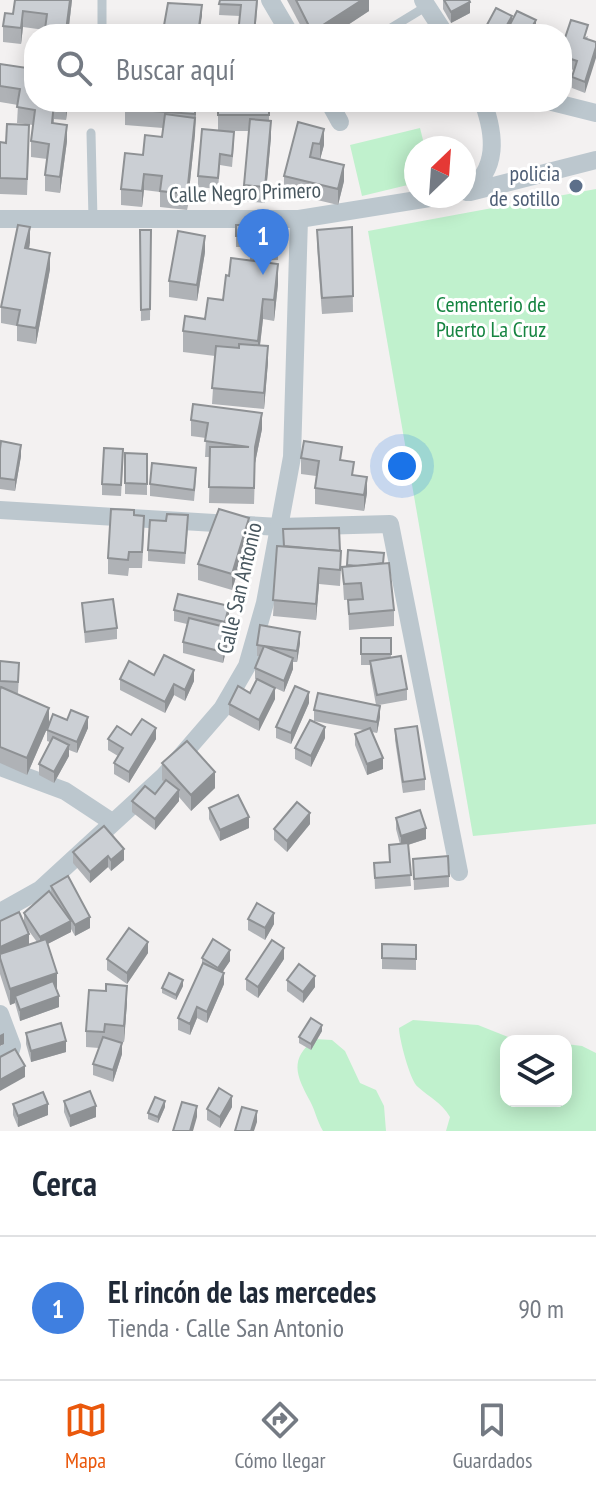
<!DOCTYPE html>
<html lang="es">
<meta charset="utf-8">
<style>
body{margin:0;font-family:"PT Sans Narrow",sans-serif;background:#f2f2f3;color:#1f2937}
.controls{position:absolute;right:24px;bottom:24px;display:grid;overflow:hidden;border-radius:16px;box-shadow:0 4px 20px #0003}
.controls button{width:72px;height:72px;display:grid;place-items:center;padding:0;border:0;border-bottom:2px solid #e0e1e3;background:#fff;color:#1f2937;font:40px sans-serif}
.compass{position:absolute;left:404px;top:136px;width:72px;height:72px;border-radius:50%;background:#fff;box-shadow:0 4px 20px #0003;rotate:25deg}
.you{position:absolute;left:402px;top:466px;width:28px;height:28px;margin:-20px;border:6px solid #fff;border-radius:50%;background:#1a73e8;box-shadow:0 0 0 12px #1a73e833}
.badge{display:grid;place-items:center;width:52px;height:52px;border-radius:50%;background:#ea580c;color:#fff;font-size:26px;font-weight:700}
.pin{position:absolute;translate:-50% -66px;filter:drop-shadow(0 2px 4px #0008)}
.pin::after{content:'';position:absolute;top:42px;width:28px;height:24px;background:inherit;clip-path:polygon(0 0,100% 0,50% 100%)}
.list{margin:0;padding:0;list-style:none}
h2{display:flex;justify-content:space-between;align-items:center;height:104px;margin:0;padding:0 32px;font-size:34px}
h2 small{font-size:26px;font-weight:400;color:#747a83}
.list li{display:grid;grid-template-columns:52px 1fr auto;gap:24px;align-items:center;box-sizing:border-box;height:144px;padding:0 32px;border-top:2px solid #e0e1e3}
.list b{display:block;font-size:30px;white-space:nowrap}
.list p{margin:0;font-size:26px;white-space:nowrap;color:#747a83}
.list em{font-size:26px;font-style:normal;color:#747a83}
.icon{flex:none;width:44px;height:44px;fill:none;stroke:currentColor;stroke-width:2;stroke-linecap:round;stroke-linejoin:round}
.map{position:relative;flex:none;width:596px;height:1131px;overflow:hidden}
.search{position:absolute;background:#fff;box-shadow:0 4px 20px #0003;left:24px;right:24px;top:24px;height:88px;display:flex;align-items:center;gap:20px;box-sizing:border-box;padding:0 28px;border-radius:32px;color:#747a83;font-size:30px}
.sheet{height:248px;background:#fff}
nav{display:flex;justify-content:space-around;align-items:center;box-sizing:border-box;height:112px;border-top:2px solid #e0e1e3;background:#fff;font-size:22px;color:#747a83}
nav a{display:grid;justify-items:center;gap:4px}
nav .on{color:#ea580c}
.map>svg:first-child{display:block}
.green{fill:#c0f1cd}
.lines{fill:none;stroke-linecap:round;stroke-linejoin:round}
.service{stroke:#bcc7ce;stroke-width:9}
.minor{stroke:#bcc7ce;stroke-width:18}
.wall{fill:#afb2b6;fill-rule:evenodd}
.shaded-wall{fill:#8e9194}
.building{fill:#cbcfd4;stroke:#8e9194;stroke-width:2}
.service-dot{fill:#5c6f8a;stroke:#fff;stroke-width:3}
.labels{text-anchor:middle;stroke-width:6;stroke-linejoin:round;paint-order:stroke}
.service-label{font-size:22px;fill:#4e5e75;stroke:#fff;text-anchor:end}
.street-label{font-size:22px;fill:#48575f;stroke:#fff}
.park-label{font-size:22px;fill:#168441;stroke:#fff}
</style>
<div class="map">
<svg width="596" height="1131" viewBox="0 0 596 1131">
<rect width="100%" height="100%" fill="#f3f1f1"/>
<g class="green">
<path d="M 420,128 L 425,148 L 416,148 L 416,183 L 362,196 L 350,145 Z"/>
<path d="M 596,189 L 596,824 L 473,836 L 368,231 Z"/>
<path d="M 413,1020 L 478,1025 L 518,1041 L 506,1041 L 506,1101 L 566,1101 L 566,1044 L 582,1046 L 596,1053 L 596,1131 L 446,1131 L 450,1117 C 441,1102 430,1098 418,1087 C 410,1081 399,1038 399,1028 Z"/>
<path d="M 315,1039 L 332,1040 L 345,1051 L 360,1083 L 376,1090 L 384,1106 L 386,1131 L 323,1131 C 317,1121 315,1110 310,1101 C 296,1075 289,1059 315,1039 Z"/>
</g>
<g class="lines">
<g class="service">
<path d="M 102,34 L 102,0"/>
<path d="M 381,34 L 427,6"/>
<path d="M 91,133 L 93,219"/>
</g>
<g class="minor">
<path d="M 270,0 L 290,34"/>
<path d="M 423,0 L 445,34"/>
<path d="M 329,102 L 340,122"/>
<path d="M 552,102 L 596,113"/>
<path d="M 467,192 C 499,169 495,135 483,102"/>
<path d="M 470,192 L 596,160"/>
<path d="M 0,219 L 299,219 L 442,196"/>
<path d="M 0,510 L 279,527 L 390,524 L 459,872"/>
<path d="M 0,767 L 65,791 L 112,822"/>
<path d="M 0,912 L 41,889 L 164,776 L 222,709 L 247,666 L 265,603 L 292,457 L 299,219"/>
<path d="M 0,1014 L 12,1046 L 10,1053 L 0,1055"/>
</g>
</g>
<g class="wall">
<path d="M 15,0 L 72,0 L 68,34 L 45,34 L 45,30 L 23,27 L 21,44 L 3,42 L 3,26 L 13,14 Z"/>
<path d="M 220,0 L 258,0 L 255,34 L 238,34 L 240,16 L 219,15 Z"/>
<path d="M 287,0 L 369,0 L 369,11 L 334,34 L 305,34 Z"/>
<path d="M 443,0 L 469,0 L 470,13 L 451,23 L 443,9 Z"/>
<path d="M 588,36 L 587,39 L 585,93 L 572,88 L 572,77 L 574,70 L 562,67 L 562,47 Z"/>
<path d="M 0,64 L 34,102 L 68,102 L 66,120 L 54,119 L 54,123 L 67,141 L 60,193 L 45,191 L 45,175 L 47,159 L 31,157 L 31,141 L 33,125 L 17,123 L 18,105 L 0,102 Z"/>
<path d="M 125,102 L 196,102 L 195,134 L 187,210 L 160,207 L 160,192 L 144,190 L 142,207 L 121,205 L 121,189 L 143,155 L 162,137 L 163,128 L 125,125 Z"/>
<path d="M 218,102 L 269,102 L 269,121 L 271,137 L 265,203 L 244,201 L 244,185 L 249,131 L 219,131 L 234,143 L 232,167 L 220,165 L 218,189 L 198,187 L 198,176 L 218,131 Z"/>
<path d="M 298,122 L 324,145 L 320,159 L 344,181 L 338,205 L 284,192 L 284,176 Z"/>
<path d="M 29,141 L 27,195 L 0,194 L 0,142 Z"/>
<path d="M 236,225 L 278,225 L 278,260 L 250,260 L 250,247 L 236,247 Z"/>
<path d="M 352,227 L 353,312 L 322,314 L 317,246 L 317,230 Z"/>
<path d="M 140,230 L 151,230 L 150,320 L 141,321 Z"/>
<path d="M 30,243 L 29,249 L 50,269 L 36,344 L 17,341 L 17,326 L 1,323 L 1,307 Z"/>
<path d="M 205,252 L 197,301 L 169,297 L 169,281 Z"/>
<path d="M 278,284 L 274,321 L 263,319 L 260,346 L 268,362 L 264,409 L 212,404 L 215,356 L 183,352 L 183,331 L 205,319 L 223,300 Z"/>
<path d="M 191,420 L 262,429 L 255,463 L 254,504 L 209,503 L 210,457 L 205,457 L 206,438 L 191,436 Z"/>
<path d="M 0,449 L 21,456 L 15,491 L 0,489 Z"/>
<path d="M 125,453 L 147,454 L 147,495 L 125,494 Z"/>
<path d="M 301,458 L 342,460 L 367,493 L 364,511 L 315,504 L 315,488 L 316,476 L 301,474 Z"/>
<path d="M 123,460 L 121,496 L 102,495 L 102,484 Z"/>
<path d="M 196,479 L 194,501 L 150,496 L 150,484 Z"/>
<path d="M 134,515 L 144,532 L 142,568 L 129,568 L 128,576 L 108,574 L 108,558 Z"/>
<path d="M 188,526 L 185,564 L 148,561 L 148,550 Z"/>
<path d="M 249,534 L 232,590 L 198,580 L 198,564 Z"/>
<path d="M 277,546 L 341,567 L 340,586 L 319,584 L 316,620 L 273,616 Z"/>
<path d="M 348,550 L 384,563 L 394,610 L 394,626 L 349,630 L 348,600 L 361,599 L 344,600 L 342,567 L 347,567 Z"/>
<path d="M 82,603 L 117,628 L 117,639 L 85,643 Z"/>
<path d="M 174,610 L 229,617 L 227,627 L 229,639 L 223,663 L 183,653 L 183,642 L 187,624 L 174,621 Z"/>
<path d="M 361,638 L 391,638 L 391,657 L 407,689 L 407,700 L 379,705 L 380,717 L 377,733 L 372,732 L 383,769 L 367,775 L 355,745 L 355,734 L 363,730 L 314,721 L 314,710 L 376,705 L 370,672 L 370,665 L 361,665 Z"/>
<path d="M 300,643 L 297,662 L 293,662 L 293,669 L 284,692 L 273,687 L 275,699 L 259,731 L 229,715 L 229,704 L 250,693 L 257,680 L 255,679 L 255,668 L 260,656 L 257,656 L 257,645 Z"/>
<path d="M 0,661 L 19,674 L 18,693 L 15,693 L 49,724 L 27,775 L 0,763 Z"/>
<path d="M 154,675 L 194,681 L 185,701 L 174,695 L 165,713 L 120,690 L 120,679 Z"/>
<path d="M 309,703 L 291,744 L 276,738 L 276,727 Z"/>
<path d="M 88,728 L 77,753 L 69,750 L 69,756 L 54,783 L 39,775 L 39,764 L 50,742 L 47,741 L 47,730 Z"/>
<path d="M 395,729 L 425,779 L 425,790 L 403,793 L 395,740 Z"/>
<path d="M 131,735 L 156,739 L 129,783 L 114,774 L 114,763 L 118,756 L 108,750 L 108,739 Z"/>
<path d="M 325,738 L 311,767 L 295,759 L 295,748 Z"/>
<path d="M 162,763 L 215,788 L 191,811 L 179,797 L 179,801 L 155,830 L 132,812 L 132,801 L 155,794 L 164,782 L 162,780 Z"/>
<path d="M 209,808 L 249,828 L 220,841 L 209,819 Z"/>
<path d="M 396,818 L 426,839 L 408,845 L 411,886 L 375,889 L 374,863 L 389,862 L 389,845 L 400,844 L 396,829 Z"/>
<path d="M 310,824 L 287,852 L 274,840 L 274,829 Z"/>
<path d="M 124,849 L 124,860 L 111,871 L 108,867 L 90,883 L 73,863 L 73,852 Z"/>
<path d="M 413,859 L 449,876 L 449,887 L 414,890 Z"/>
<path d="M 51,886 L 90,928 L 75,936 L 71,929 L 71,932 L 47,944 L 57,990 L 59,1007 L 20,1021 L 15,1003 L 10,1005 L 0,974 L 0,921 L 24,922 L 24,913 L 51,893 ZM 26,927 L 37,942 L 29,945 Z"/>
<path d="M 248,919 L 274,924 L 265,940 L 248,930 Z"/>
<path d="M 382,944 L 416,945 L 416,970 L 382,969 Z"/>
<path d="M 148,953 L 127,984 L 107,970 L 107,959 Z"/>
<path d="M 202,958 L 230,961 L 222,972 L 224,984 L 207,1023 L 197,1018 L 190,1035 L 178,1030 L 178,1018 L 202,967 Z"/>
<path d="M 284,959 L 258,998 L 246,990 L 246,979 Z"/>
<path d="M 287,980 L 315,987 L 303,1003 L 287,991 Z"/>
<path d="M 183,986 L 176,1000 L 162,993 L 162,988 Z"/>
<path d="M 127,1002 L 124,1042 L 118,1042 L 122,1054 L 113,1082 L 93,1075 L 93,1064 L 99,1048 L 86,1047 L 86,1031 Z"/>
<path d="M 322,1031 L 311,1050 L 299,1043 L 299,1037 Z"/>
<path d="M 26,1033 L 66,1052 L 31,1062 L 26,1044 Z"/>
<path d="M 64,1101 L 96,1117 L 70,1127 L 64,1112 Z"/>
<path d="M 13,1104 L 48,1115 L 18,1127 L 13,1115 Z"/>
<path d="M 165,1107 L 158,1123 L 148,1119 L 148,1113 Z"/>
<path d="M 232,1107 L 220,1128 L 207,1120 L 207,1109 Z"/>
</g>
<g class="shaded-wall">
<path d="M 70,0 L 72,0 L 68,34 L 66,34 Z"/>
<path d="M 362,0 L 369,0 L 369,11 L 334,34 L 312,34 L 312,32 Z"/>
<path d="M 470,2 L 470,13 L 451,23 L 451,12 Z"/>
<path d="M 202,5 L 202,16 L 199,34 L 198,34 Z"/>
<path d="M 23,11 L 23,27 L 21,44 L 21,28 Z"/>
<path d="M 512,16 L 512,27 L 508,34 L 502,34 Z"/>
<path d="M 536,20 L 536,31 L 534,34 L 528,34 Z"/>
<path d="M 596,47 L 596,58 L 585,93 L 585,82 Z"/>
<path d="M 66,102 L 68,102 L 66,120 Z"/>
<path d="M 196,102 L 195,134 L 187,210 L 187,194 Z"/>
<path d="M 271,121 L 271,137 L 265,203 L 265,187 Z"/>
<path d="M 67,125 L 67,141 L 60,193 L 60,177 Z"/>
<path d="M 324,129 L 324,145 L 320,160 L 320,144 Z"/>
<path d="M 344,165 L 344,181 L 338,205 L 338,189 Z"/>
<path d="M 144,174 L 144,190 L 142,207 L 142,191 Z"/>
<path d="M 30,227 L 30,243 L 25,264 L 25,248 Z"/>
<path d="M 205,236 L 205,252 L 197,301 L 197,285 Z"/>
<path d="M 50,253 L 50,269 L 36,344 L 36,328 Z"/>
<path d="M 278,264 L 278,284 L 274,321 L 274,300 Z"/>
<path d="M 263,299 L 263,319 L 258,361 L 258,341 Z"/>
<path d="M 268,346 L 268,362 L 264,409 L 264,393 Z"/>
<path d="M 262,413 L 262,429 L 255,463 L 254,504 L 255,447 Z"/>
<path d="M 21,445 L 21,456 L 15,491 L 15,480 Z"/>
<path d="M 367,477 L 367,493 L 364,511 L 364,495 Z"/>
<path d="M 249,518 L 249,534 L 232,590 L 232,574 Z"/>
<path d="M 319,568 L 319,584 L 316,620 L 316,604 Z"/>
<path d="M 229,606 L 229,617 L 225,633 L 225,622 Z"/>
<path d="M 229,628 L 229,639 L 223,663 L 223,652 Z"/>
<path d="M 300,632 L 300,643 L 297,662 L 297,651 Z"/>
<path d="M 293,658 L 293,669 L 284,692 L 284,681 Z"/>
<path d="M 194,670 L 194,681 L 185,701 L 185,690 Z"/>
<path d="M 174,684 L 174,695 L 165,713 L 165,702 Z"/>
<path d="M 275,688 L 275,699 L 259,731 L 259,720 Z"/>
<path d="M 309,692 L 309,703 L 291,744 L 291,733 Z"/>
<path d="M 380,706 L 380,717 L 377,733 L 377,722 Z"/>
<path d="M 49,708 L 49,724 L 27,775 L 27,758 Z"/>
<path d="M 88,717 L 88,728 L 77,753 L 77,742 Z"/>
<path d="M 325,727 L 325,738 L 311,767 L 311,756 Z"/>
<path d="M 156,728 L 156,739 L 129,783 L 129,772 Z"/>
<path d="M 69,745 L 69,756 L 54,783 L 54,772 Z"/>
<path d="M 383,758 L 383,769 L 367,775 L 367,764 Z"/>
<path d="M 215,772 L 215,788 L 191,811 L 191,795 Z"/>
<path d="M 179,790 L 179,801 L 155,830 L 155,819 Z"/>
<path d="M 310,813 L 310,824 L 287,852 L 287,841 Z"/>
<path d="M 249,817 L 249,828 L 220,841 L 220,830 Z"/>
<path d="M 426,828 L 426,839 L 401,847 L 401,836 Z"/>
<path d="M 124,849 L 124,860 L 111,871 L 111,860 Z"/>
<path d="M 108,856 L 108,867 L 90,883 L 90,872 Z"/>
<path d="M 274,913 L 274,924 L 265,940 L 265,928 Z"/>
<path d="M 90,917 L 90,928 L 75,936 L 75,925 Z"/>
<path d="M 71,921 L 71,932 L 40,948 L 40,937 Z"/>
<path d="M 29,934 L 29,945 L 0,958 L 0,947 Z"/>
<path d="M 148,942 L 148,953 L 127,984 L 127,973 Z"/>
<path d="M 284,948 L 284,959 L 258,998 L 258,987 Z"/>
<path d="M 230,950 L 230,961 L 218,979 L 218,968 Z"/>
<path d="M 57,973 L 57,990 L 17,1003 L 15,996 L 15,1003 L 10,1005 L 10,989 Z"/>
<path d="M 224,973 L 224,984 L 207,1023 L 207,1012 Z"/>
<path d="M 315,976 L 315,987 L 303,1003 L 303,992 Z"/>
<path d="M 183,980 L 183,986 L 176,1000 L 176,995 Z"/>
<path d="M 127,986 L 127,1002 L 124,1042 L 124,1026 Z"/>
<path d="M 59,996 L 59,1007 L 20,1021 L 20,1010 Z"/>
<path d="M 197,1007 L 197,1018 L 190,1035 L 190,1024 Z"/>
<path d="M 322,1025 L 322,1031 L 311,1050 L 311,1044 Z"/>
<path d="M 4,1033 L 4,1044 L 0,1046 L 0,1035 Z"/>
<path d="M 66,1041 L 66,1052 L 31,1062 L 31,1051 Z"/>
<path d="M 122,1043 L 122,1054 L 113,1082 L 113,1070 Z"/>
<path d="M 25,1066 L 25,1077 L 0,1091 L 0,1080 Z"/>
<path d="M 232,1096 L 232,1107 L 220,1128 L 220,1117 Z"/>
<path d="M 165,1101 L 165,1107 L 158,1123 L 158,1117 Z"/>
<path d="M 48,1104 L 48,1115 L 18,1127 L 18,1116 Z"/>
<path d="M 96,1106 L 96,1117 L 70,1127 L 70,1116 Z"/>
<path d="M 197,1106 L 197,1117 L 193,1131 L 190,1131 Z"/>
<path d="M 257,1111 L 257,1122 L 254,1131 L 251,1131 Z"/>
</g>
<g class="building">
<path d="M 15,0 L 70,0 L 66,31 L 45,29 L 47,14 L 23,11 L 21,28 L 3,26 L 5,13 L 13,14 Z"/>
<path d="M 220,0 L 257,0 L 254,34 L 238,34 L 241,5 L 219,4 Z"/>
<path d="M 296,0 L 362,0 L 312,32 Z"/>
<path d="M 444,0 L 469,0 L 470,2 L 451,12 Z"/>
<path d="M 168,3 L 202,5 L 198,34 L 180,34 L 163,31 Z"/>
<path d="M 496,8 L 512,16 L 502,34 L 482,34 Z"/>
<path d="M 517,11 L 536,20 L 528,34 L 505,34 Z"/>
<path d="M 571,20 L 588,25 L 584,38 L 596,42 L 596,47 L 585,82 L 572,77 L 577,61 L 562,56 L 562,47 Z"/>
<path d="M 0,64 L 34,69 L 34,102 L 66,102 L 66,104 L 54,103 L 52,123 L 67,125 L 60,177 L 45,175 L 49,144 L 31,141 L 35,110 L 17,107 L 20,89 L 0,86 Z"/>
<path d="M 125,102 L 195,102 L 195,114 L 125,109 Z"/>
<rect x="218" y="102" width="51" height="13"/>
<path d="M 165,114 L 195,118 L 187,194 L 160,191 L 162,176 L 144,174 L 142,191 L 121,189 L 125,153 L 143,155 L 145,135 L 162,137 Z"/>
<path d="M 250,119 L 271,121 L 265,187 L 244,185 Z"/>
<path d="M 298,122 L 324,129 L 320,144 L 313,143 L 310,157 L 344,165 L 338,189 L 284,176 Z"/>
<path d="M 7,124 L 29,125 L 27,179 L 0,178 L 0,142 L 6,143 Z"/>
<path d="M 202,129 L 234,132 L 232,156 L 220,154 L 218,178 L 198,176 Z"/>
<path d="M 18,225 L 30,227 L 25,248 L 50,253 L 36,328 L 17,325 L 20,310 L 1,307 Z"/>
<path d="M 236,225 L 278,225 L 278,249 L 250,249 L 250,236 L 236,236 Z"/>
<path d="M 352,227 L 353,296 L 322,298 L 317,230 Z"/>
<path d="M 140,230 L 151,230 L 150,309 L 141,310 Z"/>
<path d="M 178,231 L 205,236 L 197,285 L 169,281 Z"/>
<path d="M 231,258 L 278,264 L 274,300 L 263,299 L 258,341 L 183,331 L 185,316 L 205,319 L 208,298 L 223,300 L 226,275 L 229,276 Z"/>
<path d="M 239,344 L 268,346 L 264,393 L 212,388 L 216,346 L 239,348 Z"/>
<path d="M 193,404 L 262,413 L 255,447 L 254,488 L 209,487 L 210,447 L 249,447 L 205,441 L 208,423 L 191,420 Z"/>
<path d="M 1,441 L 21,445 L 15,480 L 0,478 L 0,449 Z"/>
<path d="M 304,441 L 342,447 L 340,460 L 354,462 L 352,475 L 367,477 L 364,495 L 315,488 L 319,461 L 301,458 Z"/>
<path d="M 104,448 L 123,449 L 121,485 L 102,484 Z"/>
<path d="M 125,453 L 147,454 L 147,484 L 125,483 Z"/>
<path d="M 152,463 L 196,468 L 194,490 L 150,484 Z"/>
<path d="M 111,509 L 134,510 L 134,515 L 144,516 L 142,552 L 129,552 L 128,560 L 108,558 Z"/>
<path d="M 219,509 L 249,518 L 232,574 L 198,564 Z"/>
<path d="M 167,514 L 188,515 L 185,553 L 148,550 L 150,520 L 166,521 Z"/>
<path d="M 339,528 L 340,551 L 284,546 L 283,529 Z"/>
<path d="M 277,546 L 341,551 L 340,570 L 319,568 L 316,604 L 273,600 Z"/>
<path d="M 348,550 L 384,553 L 383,563 L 358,566 L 347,565 Z"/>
<path d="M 389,563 L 394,610 L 349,614 L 348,600 L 363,599 L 361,583 L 344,584 L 342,567 Z"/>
<path d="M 178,594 L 229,606 L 225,622 L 174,610 Z"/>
<path d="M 113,599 L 117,628 L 85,632 L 82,603 Z"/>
<path d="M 189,618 L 229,628 L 223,652 L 183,642 Z"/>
<path d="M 260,625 L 300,632 L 297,651 L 264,646 L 293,658 L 284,681 L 255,668 L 264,646 L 257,645 Z"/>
<rect x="361" y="638" width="30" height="16"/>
<path d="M 164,655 L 194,670 L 185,690 L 174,684 L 165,702 L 120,679 L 129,661 L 154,675 Z"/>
<path d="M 401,656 L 407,689 L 377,695 L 370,661 Z"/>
<path d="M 0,661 L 19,663 L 18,682 L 0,681 Z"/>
<path d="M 257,679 L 275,688 L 259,720 L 229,704 L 238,686 L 250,693 Z"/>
<path d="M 295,686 L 309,692 L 291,733 L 276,727 Z"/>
<path d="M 1,687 L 49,708 L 27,758 L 0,747 L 0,690 Z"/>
<path d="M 318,693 L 380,706 L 377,722 L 314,710 Z"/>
<path d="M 71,710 L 88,717 L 77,742 L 47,730 L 53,714 L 67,720 Z"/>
<path d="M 142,719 L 156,728 L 129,772 L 114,763 L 123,748 L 108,739 L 117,726 L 131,735 Z"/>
<path d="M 310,720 L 325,727 L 311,756 L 295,748 Z"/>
<path d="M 417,726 L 425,779 L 403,782 L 395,729 Z"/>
<path d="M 370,728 L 383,758 L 367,764 L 355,734 Z"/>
<path d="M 53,737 L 69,745 L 54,772 L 39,764 Z"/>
<path d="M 187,741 L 215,772 L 191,795 L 162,763 Z"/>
<path d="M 166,780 L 179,790 L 155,819 L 132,801 L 145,786 L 155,794 Z"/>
<path d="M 238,795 L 249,817 L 220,830 L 209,808 Z"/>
<path d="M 297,802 L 310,813 L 287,841 L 274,829 Z"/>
<path d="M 420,810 L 426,828 L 401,836 L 396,818 Z"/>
<path d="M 104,826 L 124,849 L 111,860 L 108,856 L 90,872 L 73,852 Z"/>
<path d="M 408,843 L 411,875 L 375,878 L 374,863 L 390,862 L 389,845 Z"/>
<path d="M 448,856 L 449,876 L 414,879 L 413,859 Z"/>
<path d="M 68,876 L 90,917 L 75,925 L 51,886 Z"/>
<path d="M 49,891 L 71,921 L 40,937 L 24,913 Z"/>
<path d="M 257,903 L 274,913 L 265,928 L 248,919 Z"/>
<path d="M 19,912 L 29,934 L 0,947 L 0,921 Z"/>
<path d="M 129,928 L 148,942 L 127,973 L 107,959 Z"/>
<path d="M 46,939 L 57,973 L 10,989 L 0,958 L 0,954 Z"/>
<path d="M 213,939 L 230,950 L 218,968 L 202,958 Z"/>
<path d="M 272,940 L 284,948 L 258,987 L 246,979 Z"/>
<path d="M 382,944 L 416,945 L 416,959 L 382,958 Z"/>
<path d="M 203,963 L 224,973 L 207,1012 L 197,1007 L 190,1024 L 178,1018 Z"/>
<path d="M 299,964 L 315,976 L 303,992 L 287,980 Z"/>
<path d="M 169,973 L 183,980 L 176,995 L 162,988 Z"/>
<path d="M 53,981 L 59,996 L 20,1010 L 15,996 Z"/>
<path d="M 106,984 L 127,986 L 124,1026 L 105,1024 L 104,1032 L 86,1031 L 89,990 L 106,991 Z"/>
<path d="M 311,1018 L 322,1025 L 311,1044 L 299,1037 Z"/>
<path d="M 61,1023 L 66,1041 L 31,1051 L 26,1033 Z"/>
<path d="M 103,1037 L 122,1043 L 113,1070 L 93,1064 Z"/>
<path d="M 15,1049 L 25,1066 L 0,1080 L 0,1057 Z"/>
<path d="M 219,1088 L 232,1096 L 220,1117 L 207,1109 Z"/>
<path d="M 90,1091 L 96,1106 L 70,1116 L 64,1101 Z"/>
<path d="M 43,1092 L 48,1104 L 18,1116 L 13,1104 Z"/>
<path d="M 155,1097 L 165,1101 L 158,1117 L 148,1113 Z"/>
<path d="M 182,1102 L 197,1106 L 190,1131 L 173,1131 Z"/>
<path d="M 242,1107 L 257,1111 L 251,1131 L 235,1131 Z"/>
</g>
<circle class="service-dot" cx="576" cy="186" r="8"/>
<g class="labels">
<g class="service-label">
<text x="560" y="181">policia<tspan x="560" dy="25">de sotillo</tspan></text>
</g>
<g class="street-label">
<text transform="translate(245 192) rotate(-2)" y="8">Calle Negro Primero</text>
<text transform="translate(239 588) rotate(-77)" y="8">Calle San Antonio</text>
</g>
<g class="park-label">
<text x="491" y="312">Cementerio de<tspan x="491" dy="25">Puerto La Cruz</tspan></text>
</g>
</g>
</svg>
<div class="controls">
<button><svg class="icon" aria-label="layers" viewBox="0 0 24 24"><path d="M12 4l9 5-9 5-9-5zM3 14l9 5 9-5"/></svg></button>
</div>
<svg class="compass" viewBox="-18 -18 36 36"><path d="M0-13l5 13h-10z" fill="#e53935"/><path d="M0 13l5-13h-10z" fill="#747a83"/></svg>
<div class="you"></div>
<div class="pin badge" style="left:263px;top:275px;background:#3f7fe0">1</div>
<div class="search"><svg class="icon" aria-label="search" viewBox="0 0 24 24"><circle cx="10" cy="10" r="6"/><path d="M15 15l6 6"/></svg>Buscar aquí</div>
</div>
<section class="sheet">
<h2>Cerca<small></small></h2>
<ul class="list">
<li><span class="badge" style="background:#3f7fe0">1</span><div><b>El rincón de las mercedes</b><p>Tienda · Calle San Antonio</p></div><em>90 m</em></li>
</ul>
</section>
<nav>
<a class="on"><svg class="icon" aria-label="map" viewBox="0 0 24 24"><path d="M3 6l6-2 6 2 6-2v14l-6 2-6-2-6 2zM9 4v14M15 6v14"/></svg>Mapa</a>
<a><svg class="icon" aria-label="directions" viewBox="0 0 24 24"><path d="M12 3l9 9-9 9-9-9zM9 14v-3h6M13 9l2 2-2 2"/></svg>Cómo llegar</a>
<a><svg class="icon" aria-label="saved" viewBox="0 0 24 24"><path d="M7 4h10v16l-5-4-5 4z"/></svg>Guardados</a>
</nav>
